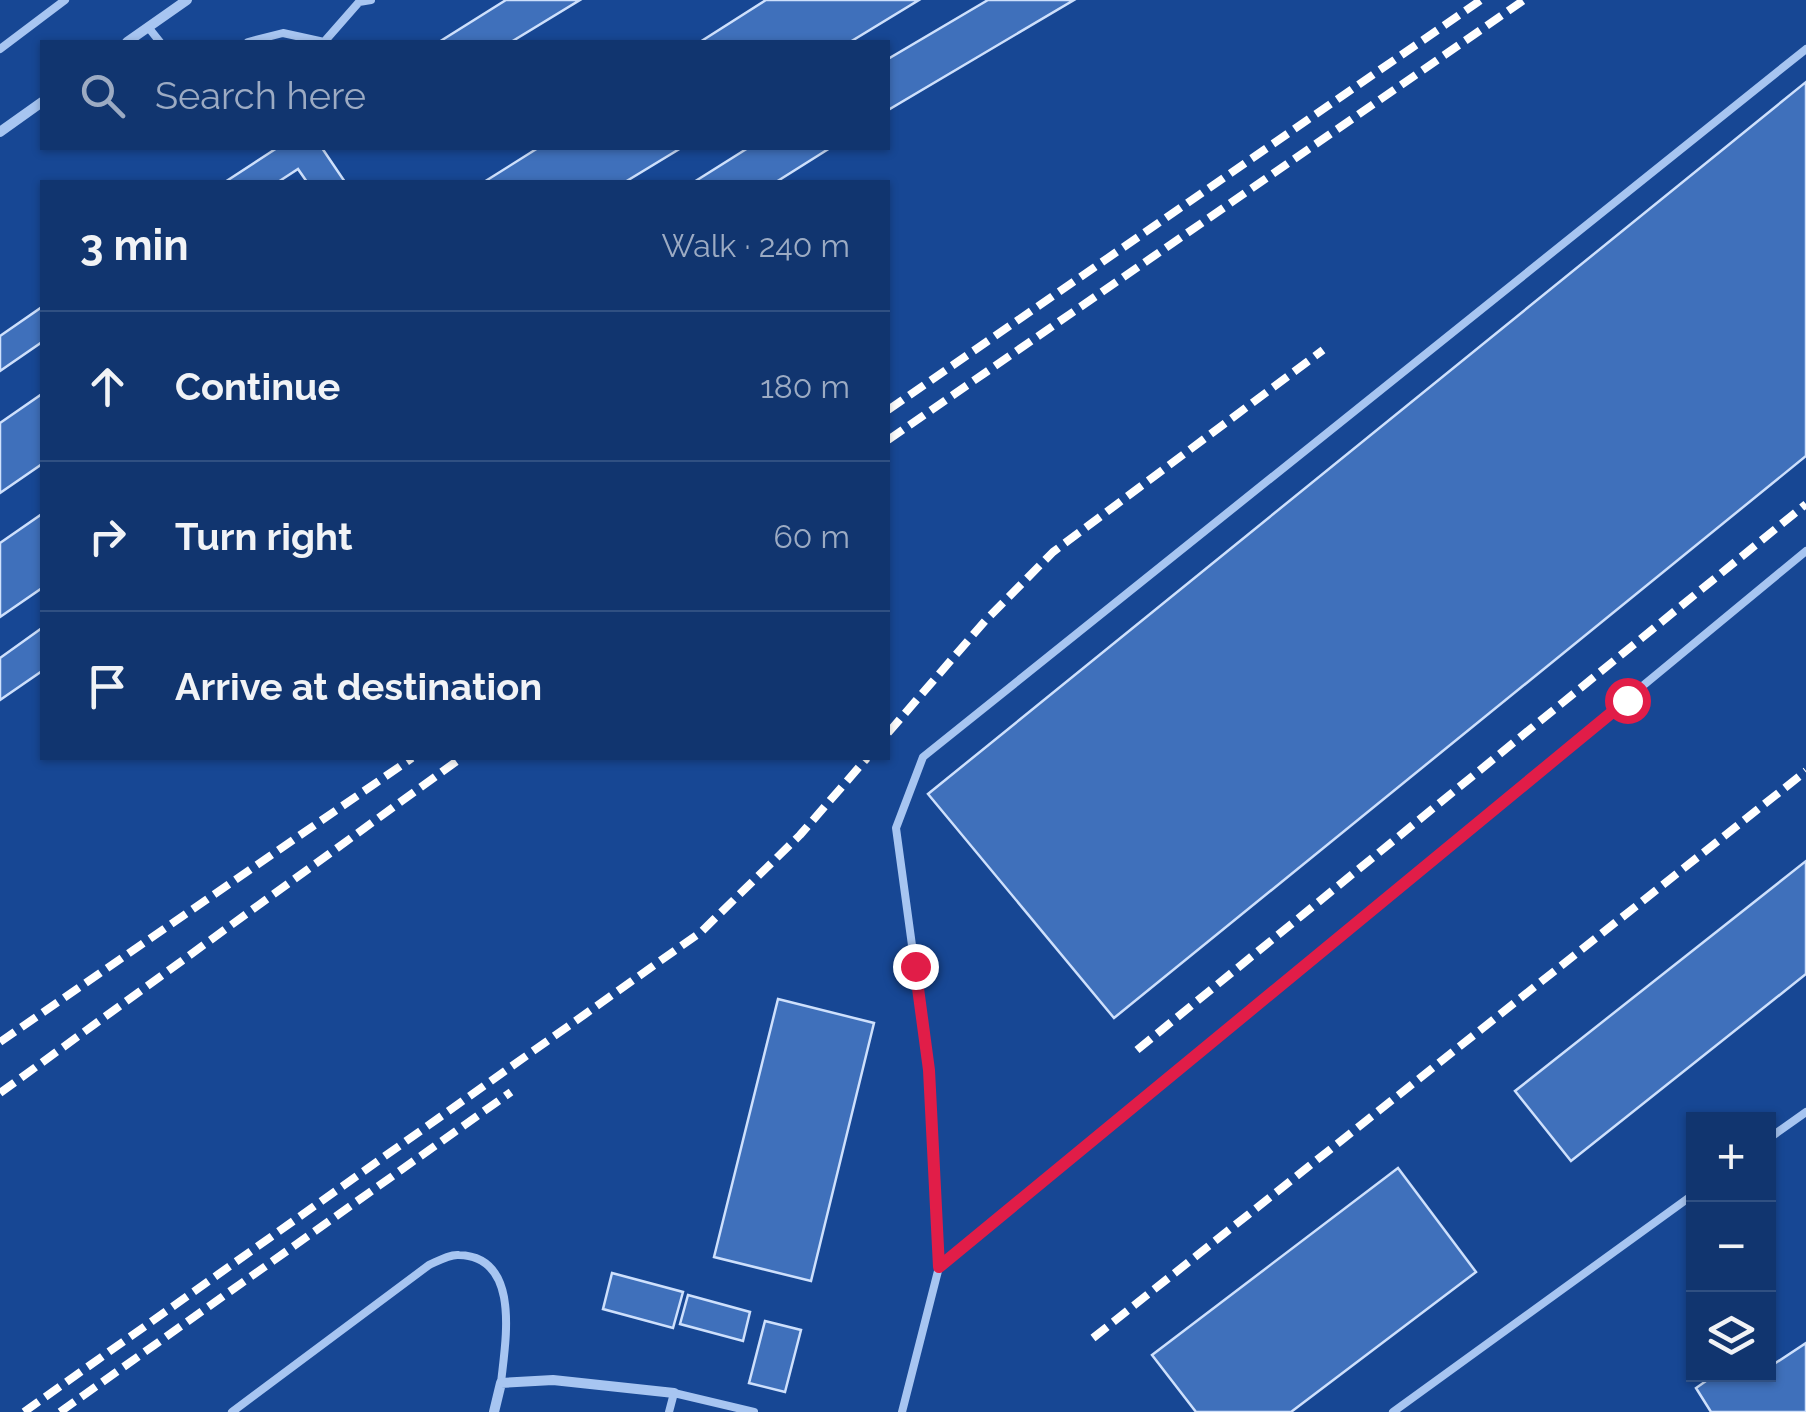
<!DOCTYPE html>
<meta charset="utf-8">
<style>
body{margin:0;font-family:Raleway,sans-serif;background:#1e4077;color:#f1f3f6}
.controls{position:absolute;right:30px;bottom:30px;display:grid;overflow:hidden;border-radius:0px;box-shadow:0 2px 8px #0004}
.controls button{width:90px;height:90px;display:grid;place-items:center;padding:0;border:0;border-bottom:2px solid #305082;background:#11356f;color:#f1f3f6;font:50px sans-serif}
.stop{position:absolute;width:30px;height:30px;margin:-22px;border:8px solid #e11d48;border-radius:50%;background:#fff}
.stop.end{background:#e11d48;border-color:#fff;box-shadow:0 2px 10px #0008}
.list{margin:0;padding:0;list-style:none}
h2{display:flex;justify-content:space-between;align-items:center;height:130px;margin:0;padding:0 40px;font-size:42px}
h2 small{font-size:32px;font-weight:400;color:#9cabc3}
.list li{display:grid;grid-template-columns:65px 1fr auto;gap:30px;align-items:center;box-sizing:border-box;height:150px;padding:0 40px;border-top:2px solid #305082}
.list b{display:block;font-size:38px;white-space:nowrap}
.list em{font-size:32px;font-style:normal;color:#9cabc3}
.icon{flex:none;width:55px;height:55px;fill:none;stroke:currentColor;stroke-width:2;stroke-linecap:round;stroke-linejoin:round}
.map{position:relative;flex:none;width:1806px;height:1412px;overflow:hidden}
.search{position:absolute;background:#11356f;box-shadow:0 2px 8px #0004;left:40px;top:40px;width:850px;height:110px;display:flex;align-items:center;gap:25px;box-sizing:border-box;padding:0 35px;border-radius:0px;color:#9cabc3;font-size:38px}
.panel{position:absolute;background:#11356f;box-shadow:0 2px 8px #0004;left:40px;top:180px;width:850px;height:580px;border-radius:0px}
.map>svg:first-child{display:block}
.building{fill:#3f70bb;stroke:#cee0fc;stroke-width:2.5}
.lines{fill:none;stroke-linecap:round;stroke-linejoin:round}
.lane{stroke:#a7c5f1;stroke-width:8}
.street{stroke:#a7c5f1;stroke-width:10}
.rail{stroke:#fff;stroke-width:8;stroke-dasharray:18 8;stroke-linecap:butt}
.route{stroke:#e11d48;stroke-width:12}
</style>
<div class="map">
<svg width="1806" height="1412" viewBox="0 0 1806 1412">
<rect width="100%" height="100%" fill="#174794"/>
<g class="building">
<path d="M 506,0 L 580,0 L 511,42 L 439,42 Z"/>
<path d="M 766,0 L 919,0 L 850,42 L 700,42 Z"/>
<path d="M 988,0 L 1074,0 L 888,110 L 888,59 Z"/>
<path d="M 1806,82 L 1806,456 L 1114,1018 L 928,794 Z"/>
<path d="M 277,148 L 322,148 L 345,182 L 307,182 L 298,169 L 278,182 L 225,182 Z"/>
<path d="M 538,148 L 681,148 L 625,182 L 484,182 Z"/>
<path d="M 748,148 L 830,148 L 776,182 L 694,182 Z"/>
<path d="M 42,307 L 42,342 L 0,371 L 0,336 Z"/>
<path d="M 42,394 L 42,464 L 0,493 L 0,423 Z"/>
<path d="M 42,514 L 42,588 L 0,617 L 0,543 Z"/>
<path d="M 42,628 L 42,671 L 0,700 L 0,658 Z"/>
<path d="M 1806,861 L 1806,974 L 1571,1161 L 1515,1091 Z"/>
<path d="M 778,999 L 874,1023 L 811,1281 L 714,1257 Z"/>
<path d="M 1398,1168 L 1476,1272 L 1291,1412 L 1196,1412 L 1152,1355 Z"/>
<path d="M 612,1273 L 683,1292 L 673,1328 L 603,1309 Z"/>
<path d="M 688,1295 L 750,1312 L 743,1341 L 680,1324 Z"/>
<path d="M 765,1321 L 801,1330 L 785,1392 L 749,1383 Z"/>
<path d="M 1806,1343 L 1806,1412 L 1711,1412 L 1696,1388 L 1716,1374 L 1768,1374 L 1768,1368 Z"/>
</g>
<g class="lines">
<g class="lane">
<path d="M 148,27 L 160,42"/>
<path d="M 248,42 L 283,33 L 324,42 L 359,2 L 371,0"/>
<path d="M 0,49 L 65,0"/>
<path d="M 1768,1139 L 1806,1112"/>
<path d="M 939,1267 L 1806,551"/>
<path d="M 232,1412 L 429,1265 C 438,1261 450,1254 459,1255 C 522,1257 505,1343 501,1383"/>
<path d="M 669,1412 L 674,1393 L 754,1412"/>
<path d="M 902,1412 L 939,1267 L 929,1070 L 896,828 L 923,757 L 1806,49"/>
<path d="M 1393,1412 L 1694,1194"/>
</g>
<g class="street">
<path d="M 127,42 L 187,0"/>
<path d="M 0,132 L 42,102"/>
<path d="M 494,1412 L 501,1383 L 553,1380 L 674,1393"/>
</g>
<g class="rail">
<path d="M 888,410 L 1481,0"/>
<path d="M 888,440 L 1524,0"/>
<path d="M 888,733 L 985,621 L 1053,552 L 1323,350"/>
<path d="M 0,1042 L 412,758"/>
<path d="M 1137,1050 L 1806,504"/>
<path d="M 0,1093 L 461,758"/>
<path d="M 1093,1338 L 1806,771"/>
<path d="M 24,1412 L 701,932 L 800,835 L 867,758"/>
<path d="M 60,1412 L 511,1092"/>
</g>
</g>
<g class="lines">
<path class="route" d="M 915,966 L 929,1070 L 939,1267 L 1627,700"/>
</g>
</svg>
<div class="controls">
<button>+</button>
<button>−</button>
<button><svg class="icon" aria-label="layers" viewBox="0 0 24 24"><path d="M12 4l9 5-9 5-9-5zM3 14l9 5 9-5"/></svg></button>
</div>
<div class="stop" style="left:1627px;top:700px"></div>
<div class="stop end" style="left:915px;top:966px"></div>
<div class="search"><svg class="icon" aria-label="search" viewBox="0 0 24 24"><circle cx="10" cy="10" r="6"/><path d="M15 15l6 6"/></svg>Search here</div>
<section class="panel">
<h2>3 min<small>Walk · 240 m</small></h2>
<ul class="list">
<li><svg class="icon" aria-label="ahead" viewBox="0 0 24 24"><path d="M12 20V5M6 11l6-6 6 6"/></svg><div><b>Continue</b></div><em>180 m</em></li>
<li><svg class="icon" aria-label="right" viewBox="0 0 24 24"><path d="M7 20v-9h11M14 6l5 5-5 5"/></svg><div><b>Turn right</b></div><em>60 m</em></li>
<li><svg class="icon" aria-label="arrive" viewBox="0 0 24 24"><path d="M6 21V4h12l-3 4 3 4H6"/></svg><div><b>Arrive at destination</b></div></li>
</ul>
</section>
</div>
